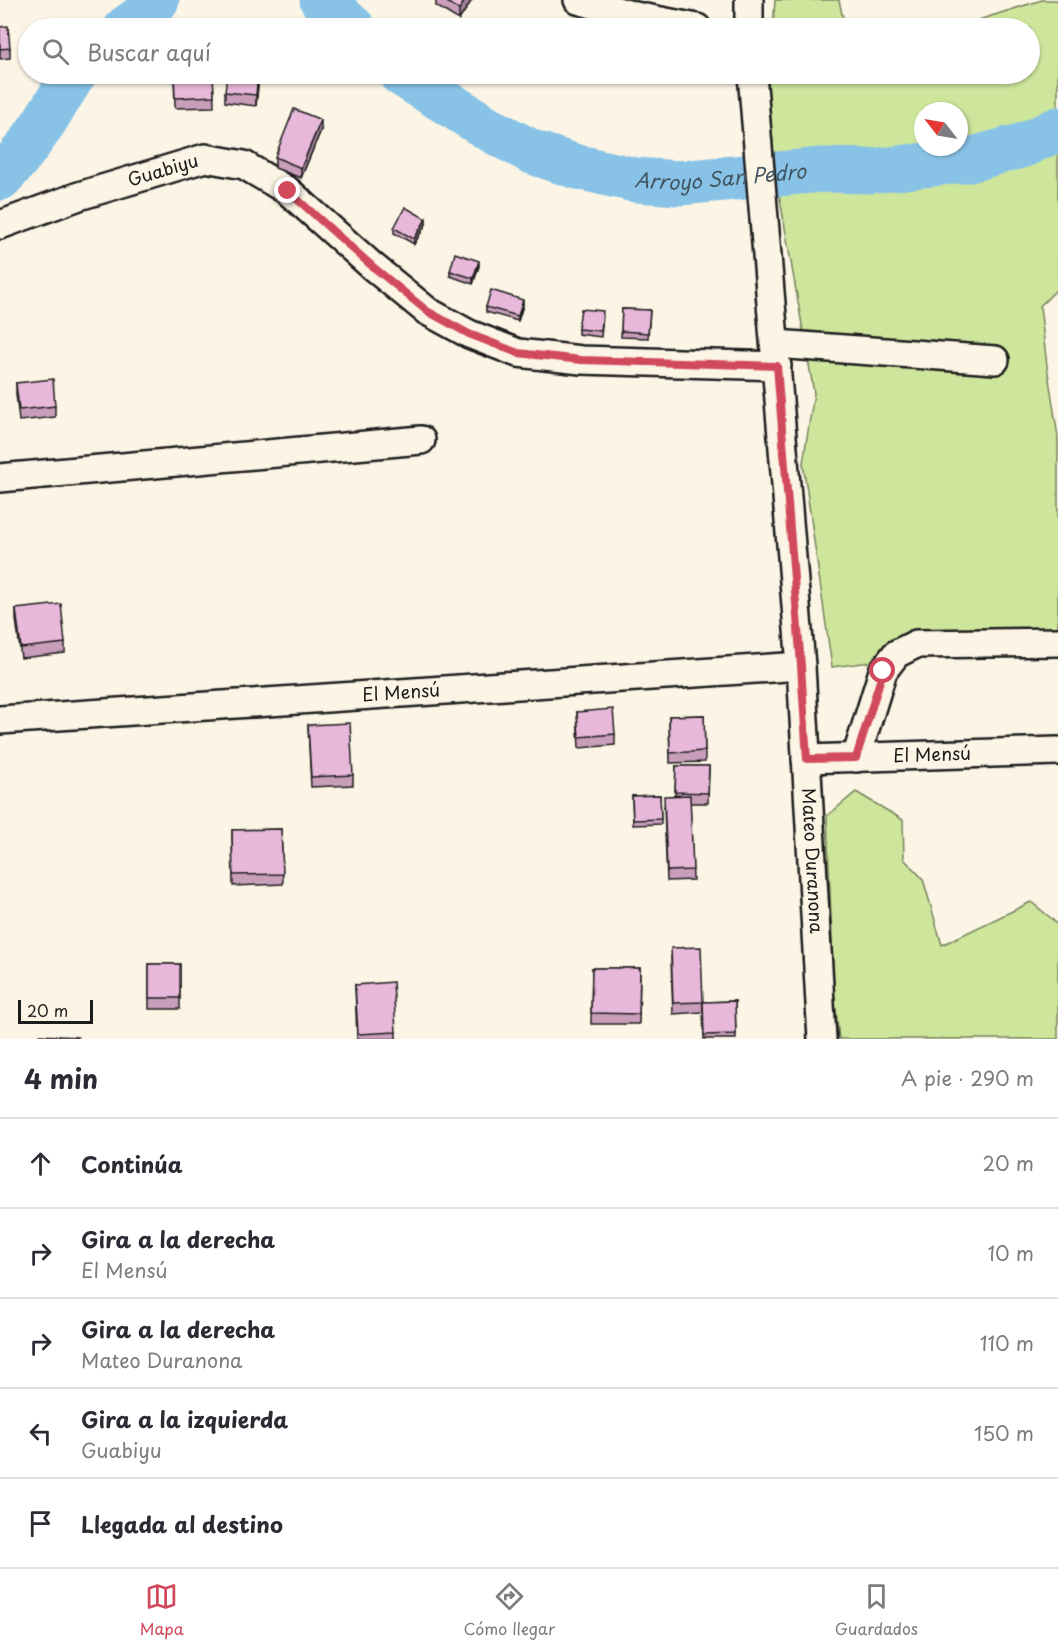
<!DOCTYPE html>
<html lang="es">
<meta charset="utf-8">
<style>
body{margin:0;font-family:"Playpen Sans",sans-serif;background:#f7f7f7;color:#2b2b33}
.compass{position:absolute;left:914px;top:102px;width:54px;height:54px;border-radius:50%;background:#fff;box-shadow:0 2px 4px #0004;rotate:301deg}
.scale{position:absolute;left:18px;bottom:15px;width:75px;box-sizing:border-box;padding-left:6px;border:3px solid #1c1c1c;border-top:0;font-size:16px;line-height:21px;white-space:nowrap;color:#1c1c1c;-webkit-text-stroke:4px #fcf5e5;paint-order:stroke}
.stop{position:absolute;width:18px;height:18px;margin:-14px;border:4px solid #d1495b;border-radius:50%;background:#fff}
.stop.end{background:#d1495b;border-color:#fff;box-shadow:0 2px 6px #0008}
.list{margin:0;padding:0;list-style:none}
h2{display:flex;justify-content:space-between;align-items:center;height:78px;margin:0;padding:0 24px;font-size:26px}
h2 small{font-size:20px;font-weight:400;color:#7c7c81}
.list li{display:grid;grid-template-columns:39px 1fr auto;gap:18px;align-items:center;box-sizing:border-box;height:90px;padding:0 24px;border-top:2px solid #e1e1e2}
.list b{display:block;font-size:22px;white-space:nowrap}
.list p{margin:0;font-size:20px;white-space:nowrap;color:#7c7c81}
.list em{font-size:20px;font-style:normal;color:#7c7c81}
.icon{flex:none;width:33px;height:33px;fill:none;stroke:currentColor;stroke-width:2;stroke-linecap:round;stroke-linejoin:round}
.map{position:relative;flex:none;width:1058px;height:1039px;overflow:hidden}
.search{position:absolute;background:#fff;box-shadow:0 2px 4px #0004;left:18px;right:18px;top:18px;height:66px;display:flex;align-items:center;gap:15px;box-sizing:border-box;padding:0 21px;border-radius:33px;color:#7c7c81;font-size:22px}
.sheet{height:528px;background:#fff}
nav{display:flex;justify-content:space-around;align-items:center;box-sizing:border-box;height:84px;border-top:2px solid #e1e1e2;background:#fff;font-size:16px;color:#7c7c81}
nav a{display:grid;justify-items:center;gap:3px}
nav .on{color:#d1495b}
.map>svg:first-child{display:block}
.green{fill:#cde69c;stroke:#74815c;stroke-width:1.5;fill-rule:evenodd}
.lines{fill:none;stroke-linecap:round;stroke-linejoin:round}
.river{stroke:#88c3e7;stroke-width:45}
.minor-casing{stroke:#1c1c1c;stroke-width:32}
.minor{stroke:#fcf5e5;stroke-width:27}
.wall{fill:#c89ebb;stroke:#1c1c1c;stroke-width:1.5}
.shaded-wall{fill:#a28199;stroke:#1c1c1c;stroke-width:1.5}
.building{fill:#e8b8da;stroke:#1c1c1c;stroke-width:1.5}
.route{stroke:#d1495b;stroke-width:8}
.labels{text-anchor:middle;stroke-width:6;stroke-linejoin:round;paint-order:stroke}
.street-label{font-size:18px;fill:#1c1c1c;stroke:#fcf5e5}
.water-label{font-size:20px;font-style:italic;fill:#425663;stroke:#fcf5e5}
</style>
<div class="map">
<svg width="1058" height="1039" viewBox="0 0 1058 1039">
<rect width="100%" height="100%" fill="#fcf5e5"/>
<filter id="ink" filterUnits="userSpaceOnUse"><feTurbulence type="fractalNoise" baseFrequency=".0167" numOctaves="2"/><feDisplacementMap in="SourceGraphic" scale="12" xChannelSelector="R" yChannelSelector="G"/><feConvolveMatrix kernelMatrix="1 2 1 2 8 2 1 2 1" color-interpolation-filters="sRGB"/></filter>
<g filter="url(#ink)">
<g class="green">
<path d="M 775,0 L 839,0 L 845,28 L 773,28 Z"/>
<path d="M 1042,0 L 1058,0 L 1058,288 L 1040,306 L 1047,366 L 1058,437 L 1058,638 L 832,667 L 803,463 L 814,393 L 775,171 L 768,86 L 769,74 L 1030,74 L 1030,28 L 953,28 ZM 923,111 L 959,111 L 959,147 L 923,147 Z"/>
<path d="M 856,792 L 903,820 L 904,859 L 923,879 L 942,945 L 1031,902 L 1052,919 L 1058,926 L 1058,1039 L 839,1039 L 834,993 L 827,816 Z"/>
</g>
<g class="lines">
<g class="river">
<path d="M 322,0 L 353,28"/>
<path d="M 126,28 L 143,16 L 157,0"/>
<path id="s1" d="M 401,74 L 489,129 L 532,152 L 574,166 L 635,180 L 679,183 L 821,170 L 871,171 L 969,160 L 1024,145 L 1058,129"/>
<path d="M 0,178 C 30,149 52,109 74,74"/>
</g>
<defs>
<g id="minor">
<path d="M 578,0 L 635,16 L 697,28"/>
<path d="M 749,0 L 749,28"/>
<path id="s2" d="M 752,74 L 801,666 L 822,1039"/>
<path id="s3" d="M 0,225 L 79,196 L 205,158 L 244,165 L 288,191 L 372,266 L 427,311 L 469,334 L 518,353 L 581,360 L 777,366"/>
<path d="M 775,344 L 995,360"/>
<path d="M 0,478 L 421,440"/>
<path id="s4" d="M 0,720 L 801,666"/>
<path d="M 856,758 L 883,671 L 896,654 L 916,644 L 1058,642"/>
<path id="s5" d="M 806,759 L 1058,751"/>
</g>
</defs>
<use href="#minor" class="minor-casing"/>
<use href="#minor" class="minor"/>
</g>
<g class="wall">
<path d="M 436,0 L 472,0 L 459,20 L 436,6 Z"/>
<path d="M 0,27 L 10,48 L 10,58 L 0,59 Z"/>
<path d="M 174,74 L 213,74 L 214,107 L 175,108 Z"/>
<path d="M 259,74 L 256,106 L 225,102 L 225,92 Z"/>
<path d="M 321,130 L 301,178 L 275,168 L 275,157 Z"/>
<path d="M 426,224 L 414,244 L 394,233 L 394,228 Z"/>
<path d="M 479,266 L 473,284 L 450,276 L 450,271 Z"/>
<path d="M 523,305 L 518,321 L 486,312 L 486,307 Z"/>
<path d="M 622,309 L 650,310 L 648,338 L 621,337 Z"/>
<path d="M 603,316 L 601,337 L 578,334 L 578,329 Z"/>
<path d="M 16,383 L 55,406 L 55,417 L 19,421 L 16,394 Z"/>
<path d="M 16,609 L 65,643 L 65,653 L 21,658 L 16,619 Z"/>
<path d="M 577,712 L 615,734 L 615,745 L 579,748 Z"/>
<path d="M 704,715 L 705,762 L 670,763 L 669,716 Z"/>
<path d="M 308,725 L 353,775 L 353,785 L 311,787 Z"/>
<path d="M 676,766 L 709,766 L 708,803 L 690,803 L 693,880 L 667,881 L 664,806 L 675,795 Z"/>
<path d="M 660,795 L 661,824 L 633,825 L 632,796 Z"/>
<path d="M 281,829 L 283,884 L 233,886 L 232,830 Z"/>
<path d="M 671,958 L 703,1002 L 703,1012 L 673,1014 Z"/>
<rect x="149" y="964" width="31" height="45"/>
<path d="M 592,968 L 640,968 L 639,1024 L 591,1024 Z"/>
<path d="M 355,985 L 396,1032 L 396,1039 L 357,1039 Z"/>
<path d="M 735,1001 L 736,1039 L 704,1039 L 703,1002 Z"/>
</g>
<g class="shaded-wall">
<path d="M 465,0 L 472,0 L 459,20 L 459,10 Z"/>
<path d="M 258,74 L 259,74 L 259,76 L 256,106 L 256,95 Z"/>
<path d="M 321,120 L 321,130 L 301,178 L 301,168 Z"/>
<path d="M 426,219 L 426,224 L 414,244 L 414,239 Z"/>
<path d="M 479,261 L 479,266 L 473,284 L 473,278 Z"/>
<path d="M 523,300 L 523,305 L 518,321 L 518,316 Z"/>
</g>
<g class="building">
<path d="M 444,0 L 465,0 L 459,10 Z"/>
<path d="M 8,26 L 10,48 L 0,49 L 0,27 Z"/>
<path d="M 174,74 L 213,74 L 214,96 L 175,98 Z"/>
<path d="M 227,74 L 258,74 L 256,95 L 225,92 Z"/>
<path d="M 294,109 L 321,120 L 301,168 L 275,157 Z"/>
<path d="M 405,207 L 426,219 L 414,239 L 394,228 Z"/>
<path d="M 455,253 L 479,261 L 473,278 L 450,271 Z"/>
<path d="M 491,290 L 523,300 L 518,316 L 486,307 Z"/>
<path d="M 581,309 L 603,311 L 601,331 L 578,329 Z"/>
<path d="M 622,309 L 650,310 L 648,333 L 621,331 Z"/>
<path d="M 53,379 L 55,406 L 19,410 L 16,383 Z"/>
<path d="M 61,604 L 65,643 L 21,648 L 16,609 Z"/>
<path d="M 613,709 L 615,734 L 579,737 L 577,712 Z"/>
<path d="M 704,715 L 705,751 L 670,753 L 669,716 Z"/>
<path d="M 350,723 L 353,775 L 311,777 L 308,725 Z"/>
<path d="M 676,766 L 709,766 L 708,793 L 675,792 Z"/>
<path d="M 660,795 L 661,819 L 633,820 L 632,796 Z"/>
<path d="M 690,795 L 693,870 L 667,871 L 664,796 Z"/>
<path d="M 281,829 L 283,874 L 233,875 L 232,830 Z"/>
<path d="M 701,947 L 703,1002 L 673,1003 L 671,948 Z"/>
<rect x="149" y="964" width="31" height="34"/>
<path d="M 592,968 L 640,968 L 639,1014 L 591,1013 Z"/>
<path d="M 393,982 L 396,1032 L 358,1034 L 355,985 Z"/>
<path d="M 735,1001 L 736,1034 L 704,1035 L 703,1002 Z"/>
<path d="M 40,1035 L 78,1037 L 78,1039 L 39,1039 Z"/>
</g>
</g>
<g class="lines" filter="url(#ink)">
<path class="route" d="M 288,191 L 372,266 L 427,311 L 469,334 L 518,353 L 581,360 L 777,366 L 801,666 L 807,759 L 856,758 L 883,671"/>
</g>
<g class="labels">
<g class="street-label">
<text dy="6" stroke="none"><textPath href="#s3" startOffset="172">Guabiyu</textPath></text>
<text dy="6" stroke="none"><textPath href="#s4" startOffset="402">El Mensú</textPath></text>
<text dy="6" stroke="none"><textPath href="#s5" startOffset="126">El Mensú</textPath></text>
<text dy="6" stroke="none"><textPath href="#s2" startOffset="789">Mateo Duranona</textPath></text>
</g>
<g class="water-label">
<text dy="7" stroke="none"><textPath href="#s1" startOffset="345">Arroyo San Pedro</textPath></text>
</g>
</g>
</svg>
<svg class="compass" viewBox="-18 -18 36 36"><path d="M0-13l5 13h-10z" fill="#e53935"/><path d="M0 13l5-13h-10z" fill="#7c7c81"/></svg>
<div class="scale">20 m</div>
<div class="stop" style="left:883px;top:671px"></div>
<div class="stop end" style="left:288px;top:191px"></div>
<div class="search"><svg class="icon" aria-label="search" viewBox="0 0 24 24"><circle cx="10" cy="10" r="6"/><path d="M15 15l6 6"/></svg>Buscar aquí</div>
</div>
<section class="sheet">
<h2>4 min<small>A pie · 290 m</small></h2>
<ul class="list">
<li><svg class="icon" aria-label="ahead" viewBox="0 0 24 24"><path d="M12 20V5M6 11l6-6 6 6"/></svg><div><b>Continúa</b></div><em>20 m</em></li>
<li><svg class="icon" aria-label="right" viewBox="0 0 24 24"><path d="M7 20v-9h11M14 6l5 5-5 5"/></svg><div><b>Gira a la derecha</b><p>El Mensú</p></div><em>10 m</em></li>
<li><svg class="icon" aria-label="right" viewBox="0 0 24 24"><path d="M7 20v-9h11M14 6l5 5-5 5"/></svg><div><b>Gira a la derecha</b><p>Mateo Duranona</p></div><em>110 m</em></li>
<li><svg class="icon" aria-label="left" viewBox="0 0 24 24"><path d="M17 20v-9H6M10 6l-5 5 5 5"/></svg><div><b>Gira a la izquierda</b><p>Guabiyu</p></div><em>150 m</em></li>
<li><svg class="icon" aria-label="arrive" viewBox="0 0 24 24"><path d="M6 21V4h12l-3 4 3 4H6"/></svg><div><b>Llegada al destino</b></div></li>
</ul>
</section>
<nav>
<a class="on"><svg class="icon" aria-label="map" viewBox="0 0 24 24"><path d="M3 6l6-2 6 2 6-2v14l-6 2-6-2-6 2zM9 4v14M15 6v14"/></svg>Mapa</a>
<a><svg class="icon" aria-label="directions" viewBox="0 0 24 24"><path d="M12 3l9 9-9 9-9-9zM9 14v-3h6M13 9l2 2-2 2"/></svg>Cómo llegar</a>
<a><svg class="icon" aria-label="saved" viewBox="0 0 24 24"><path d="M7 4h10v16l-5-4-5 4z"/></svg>Guardados</a>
</nav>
